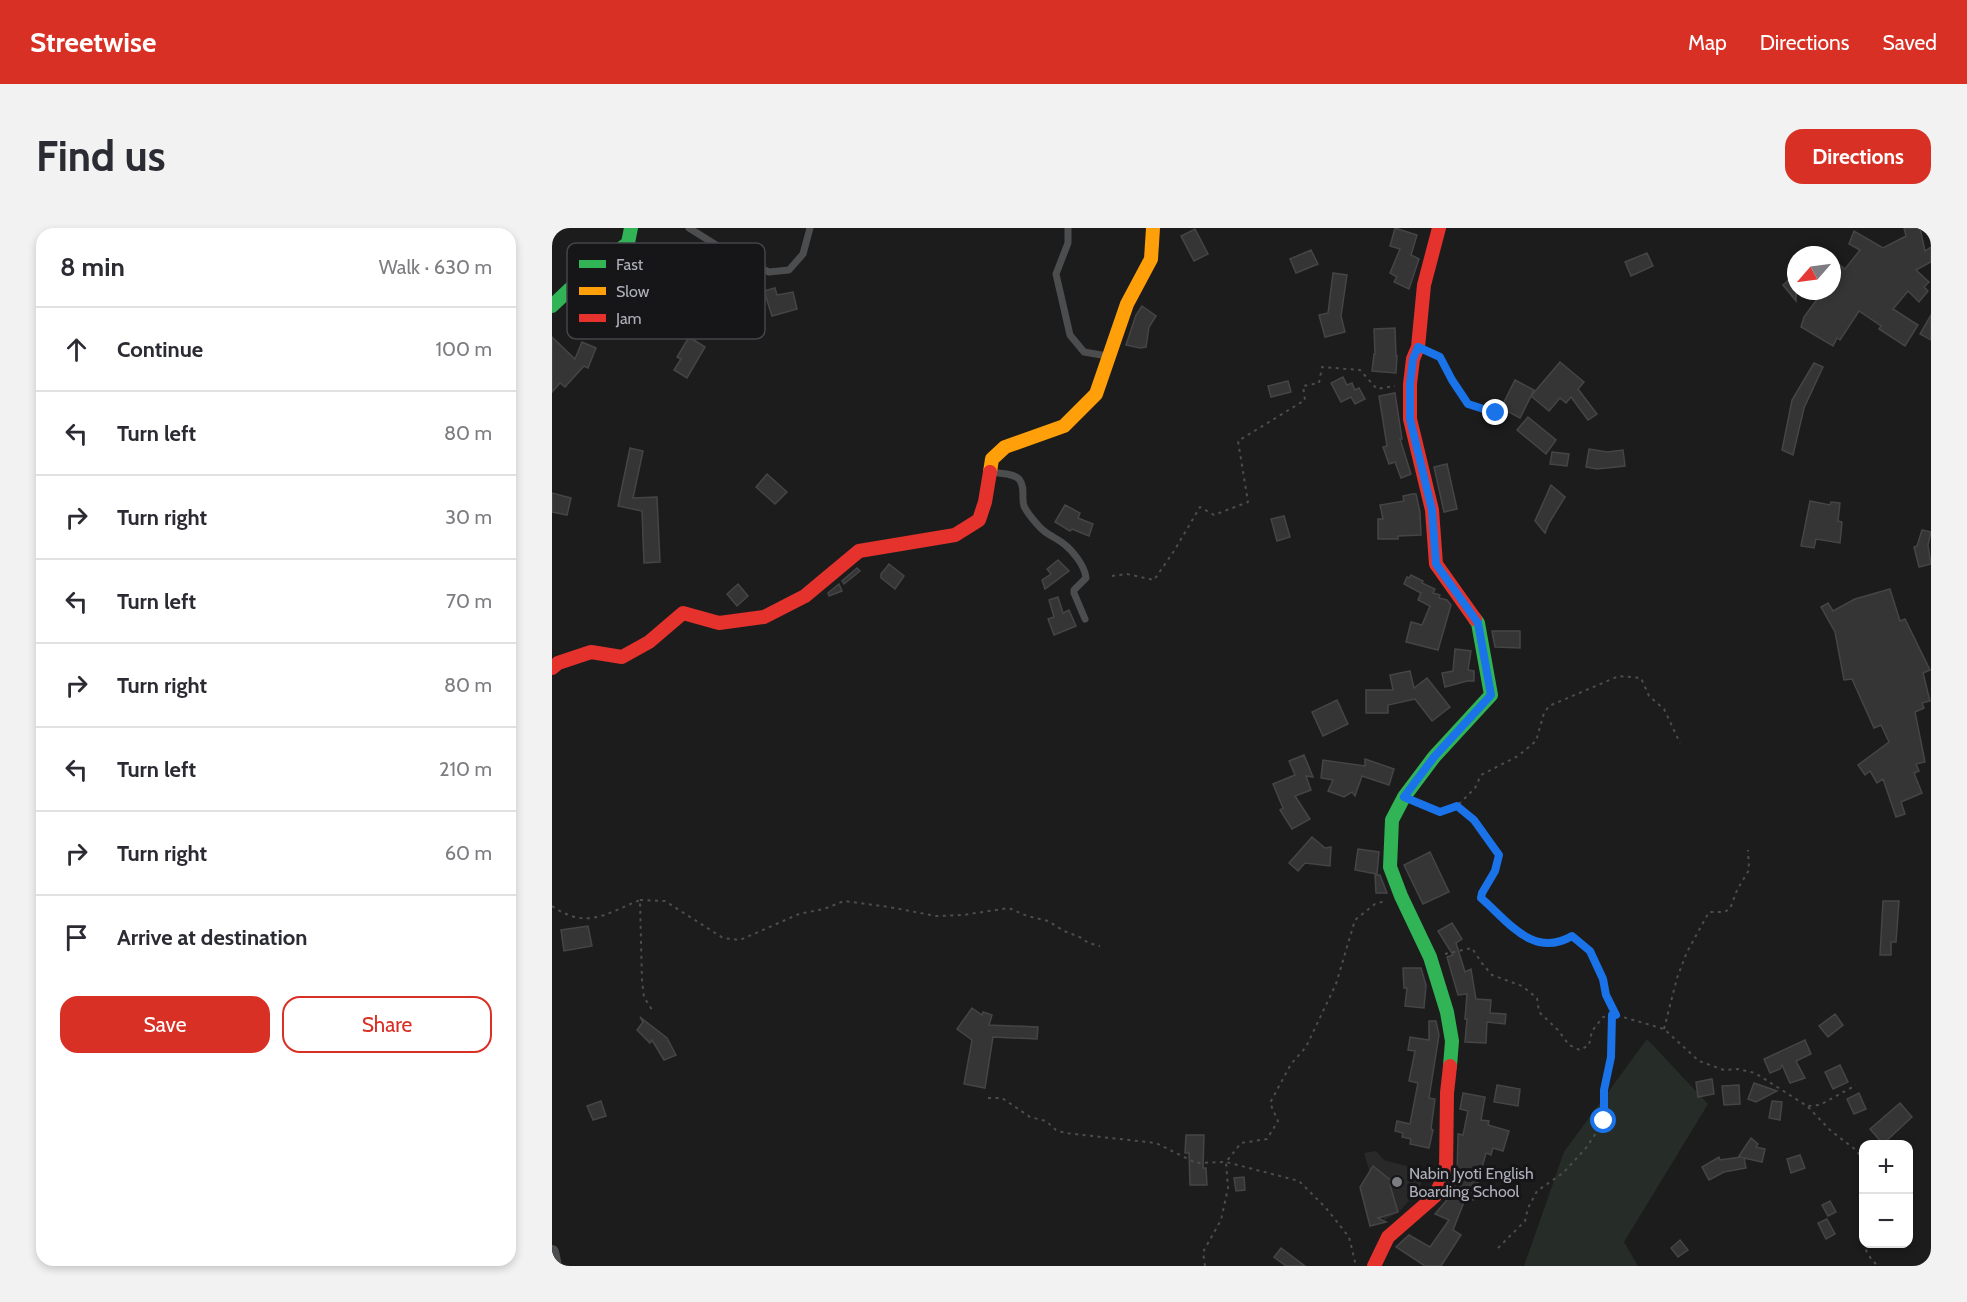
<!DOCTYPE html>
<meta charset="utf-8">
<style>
body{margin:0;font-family:Cabin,sans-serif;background:#f2f2f3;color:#2b2b33}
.controls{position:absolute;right:18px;bottom:18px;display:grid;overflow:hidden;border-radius:12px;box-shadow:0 3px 9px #0003}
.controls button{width:54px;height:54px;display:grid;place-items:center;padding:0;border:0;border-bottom:2px solid #e1e1e2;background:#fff;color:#2b2b33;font:30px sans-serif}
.compass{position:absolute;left:1235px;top:18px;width:54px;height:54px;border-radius:50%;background:#fff;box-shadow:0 3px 9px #0003;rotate:242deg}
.stop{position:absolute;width:18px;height:18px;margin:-14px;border:4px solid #1a73e8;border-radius:50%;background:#fff}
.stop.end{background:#1a73e8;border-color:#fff;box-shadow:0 2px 6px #0008}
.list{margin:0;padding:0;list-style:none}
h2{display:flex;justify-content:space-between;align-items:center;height:78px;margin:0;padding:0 24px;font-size:26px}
h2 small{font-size:20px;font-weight:400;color:#7c7c81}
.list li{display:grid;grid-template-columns:39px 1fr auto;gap:18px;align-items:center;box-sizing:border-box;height:84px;padding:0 24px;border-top:2px solid #e1e1e2}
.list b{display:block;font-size:22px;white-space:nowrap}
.list em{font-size:20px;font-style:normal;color:#7c7c81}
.actions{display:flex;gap:12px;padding:18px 24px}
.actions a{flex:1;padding:14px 0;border:2px solid #d93025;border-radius:18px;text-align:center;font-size:21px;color:#d93025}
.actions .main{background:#d93025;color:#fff}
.icon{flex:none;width:33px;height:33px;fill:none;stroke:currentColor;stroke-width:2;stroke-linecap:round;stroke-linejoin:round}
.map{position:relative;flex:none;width:1379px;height:1038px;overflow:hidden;border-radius:18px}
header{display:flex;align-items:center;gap:36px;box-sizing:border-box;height:84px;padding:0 30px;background:#d93025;color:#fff}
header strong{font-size:28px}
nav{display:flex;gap:33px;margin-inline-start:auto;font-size:21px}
.intro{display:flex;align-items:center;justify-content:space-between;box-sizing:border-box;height:144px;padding:0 36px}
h1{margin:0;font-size:42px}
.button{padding:15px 27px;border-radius:18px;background:#d93025;color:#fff;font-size:21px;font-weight:700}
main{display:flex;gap:36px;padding:0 36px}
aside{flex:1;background:#fff;border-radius:18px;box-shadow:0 3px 9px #0003}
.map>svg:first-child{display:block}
.built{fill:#29292a}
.green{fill:#262c27}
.building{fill:#353536;stroke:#454548;stroke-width:1.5}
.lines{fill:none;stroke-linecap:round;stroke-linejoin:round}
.path{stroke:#4d4d50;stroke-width:2;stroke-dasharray:3 4.5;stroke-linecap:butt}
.lane{stroke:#4c4d4e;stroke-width:7}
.street{stroke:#4c4d4e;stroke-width:14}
.fast{stroke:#30b455;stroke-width:14}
.slow{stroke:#ff9f0a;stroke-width:14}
.jam{stroke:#e5322d;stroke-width:14}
.route{stroke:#1a73e8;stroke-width:8}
.poi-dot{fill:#7c7c83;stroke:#161618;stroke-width:2}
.labels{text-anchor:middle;stroke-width:6;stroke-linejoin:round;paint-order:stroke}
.poi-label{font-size:16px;fill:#afb0bb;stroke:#161618;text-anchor:start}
.key{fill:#161618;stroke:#444449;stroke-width:1.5}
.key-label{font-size:16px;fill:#afb0bb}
</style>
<header>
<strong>Streetwise</strong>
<nav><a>Map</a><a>Directions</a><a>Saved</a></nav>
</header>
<div class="intro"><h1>Find us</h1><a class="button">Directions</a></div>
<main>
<aside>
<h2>8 min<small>Walk · 630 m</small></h2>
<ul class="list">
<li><svg class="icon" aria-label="ahead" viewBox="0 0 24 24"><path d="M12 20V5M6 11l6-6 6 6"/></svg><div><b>Continue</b></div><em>100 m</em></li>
<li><svg class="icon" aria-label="left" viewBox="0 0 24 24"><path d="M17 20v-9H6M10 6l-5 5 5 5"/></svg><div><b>Turn left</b></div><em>80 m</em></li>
<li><svg class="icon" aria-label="right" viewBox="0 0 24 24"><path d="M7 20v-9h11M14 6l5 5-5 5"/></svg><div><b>Turn right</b></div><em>30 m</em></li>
<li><svg class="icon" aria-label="left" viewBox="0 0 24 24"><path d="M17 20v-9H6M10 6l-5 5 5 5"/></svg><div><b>Turn left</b></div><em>70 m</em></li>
<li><svg class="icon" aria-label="right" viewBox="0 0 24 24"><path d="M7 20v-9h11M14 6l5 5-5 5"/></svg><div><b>Turn right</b></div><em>80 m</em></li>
<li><svg class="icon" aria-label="left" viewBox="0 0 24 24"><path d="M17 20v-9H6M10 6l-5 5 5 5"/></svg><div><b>Turn left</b></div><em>210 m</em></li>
<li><svg class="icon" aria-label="right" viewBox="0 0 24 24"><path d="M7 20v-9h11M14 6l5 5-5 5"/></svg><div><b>Turn right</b></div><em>60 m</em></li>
<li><svg class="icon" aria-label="arrive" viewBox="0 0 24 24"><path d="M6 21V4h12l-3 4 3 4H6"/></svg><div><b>Arrive at destination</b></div></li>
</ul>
<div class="actions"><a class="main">Save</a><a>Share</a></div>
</aside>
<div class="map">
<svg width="1379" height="1038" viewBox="0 0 1379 1038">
<rect width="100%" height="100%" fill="#1c1c1c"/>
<path class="built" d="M 824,923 L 832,932 L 873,943 L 867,961 L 848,983 L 832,992 L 812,925 Z"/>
<path class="green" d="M 1095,811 L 1156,876 L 1072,1014 L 1086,1038 L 972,1038 L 1012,924 Z"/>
<g class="building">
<path d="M 843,0 L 865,7 L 859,27 L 867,31 L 857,61 L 842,54 L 845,49 L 838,45 L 848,21 L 838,18 Z"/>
<path d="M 1352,0 L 1368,0 L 1373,23 L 1379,19 L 1379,34 L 1364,42 L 1377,54 L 1372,59 L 1376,63 L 1367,74 L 1356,63 L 1341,81 L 1366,97 L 1353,118 L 1327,101 L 1329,98 L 1307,83 L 1288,112 L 1285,110 L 1281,118 L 1249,99 L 1252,89 L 1271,63 L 1280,63 L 1280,31 L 1293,41 L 1308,22 L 1297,16 L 1302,3 L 1331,20 L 1354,8 Z"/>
<path d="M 643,1 L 656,26 L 642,33 L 629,8 Z"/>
<path d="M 759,22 L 766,36 L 744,45 L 738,31 Z"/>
<path d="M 1095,25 L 1101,38 L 1079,48 L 1073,34 Z"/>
<path d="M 781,45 L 795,47 L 789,88 L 793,104 L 773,109 L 767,87 L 776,85 Z"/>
<path d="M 1240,49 L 1244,54 L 1244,73 L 1231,57 Z"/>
<path d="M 223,60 L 225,67 L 241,64 L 245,81 L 220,88 L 212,63 Z"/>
<path d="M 590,78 L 604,88 L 597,99 L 594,119 L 588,120 L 574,117 L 584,87 Z"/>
<path d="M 1379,87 L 1379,112 L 1368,106 Z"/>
<path d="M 843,100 L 844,128 L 845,128 L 844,145 L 820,143 L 822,126 L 823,126 L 822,101 Z"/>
<path d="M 0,109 L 23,131 L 30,114 L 44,120 L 36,140 L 32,138 L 13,159 L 8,155 L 0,164 Z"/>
<path d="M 137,109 L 153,119 L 135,150 L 122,142 L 129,131 L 125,129 Z"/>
<path d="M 1008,134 L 1032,154 L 1026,161 L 1045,186 L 1036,192 L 1019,169 L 1014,175 L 1008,170 L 997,183 L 979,168 Z"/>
<path d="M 1262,135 L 1271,139 L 1252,180 L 1241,227 L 1230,222 L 1240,172 Z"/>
<path d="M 791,149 L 795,157 L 800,155 L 803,162 L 807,160 L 813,171 L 803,176 L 799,169 L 789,174 L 779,155 Z"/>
<path d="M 963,152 L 982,162 L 968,190 L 949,180 Z"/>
<path d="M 736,153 L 739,164 L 719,169 L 716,158 Z"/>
<path d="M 843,165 L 850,211 L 848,211 L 859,246 L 849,250 L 843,234 L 837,236 L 831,219 L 835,218 L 827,168 Z"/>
<path d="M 976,189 L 1004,212 L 994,226 L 965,202 Z"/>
<path d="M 78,220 L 91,223 L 81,270 L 105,269 L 108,334 L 92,335 L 90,283 L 66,278 Z"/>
<path d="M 1037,221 L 1055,224 L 1071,222 L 1073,238 L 1045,241 L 1034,239 Z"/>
<path d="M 1000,224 L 1017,226 L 1015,238 L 998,236 Z"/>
<path d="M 895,236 L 905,281 L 892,284 L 882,239 Z"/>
<path d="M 215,246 L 235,264 L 223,276 L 204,259 Z"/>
<path d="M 999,257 L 1013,269 L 997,295 L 993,305 L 983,293 Z"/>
<path d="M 0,265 L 19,270 L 15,287 L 0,284 Z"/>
<path d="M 860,266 L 864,266 L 868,284 L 869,307 L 846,308 L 846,311 L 826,311 L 826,291 L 831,291 L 828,277 L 852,273 L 851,268 Z"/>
<path d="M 1258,273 L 1278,277 L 1279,274 L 1288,275 L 1286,293 L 1290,294 L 1288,315 L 1264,311 L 1262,320 L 1249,318 Z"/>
<path d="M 513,277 L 528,285 L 526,290 L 541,296 L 537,308 L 520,301 L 518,303 L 503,294 Z"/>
<path d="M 732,288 L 738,309 L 725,313 L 719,291 Z"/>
<path d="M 1370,302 L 1379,304 L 1376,317 L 1379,336 L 1367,339 L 1362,319 L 1365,318 Z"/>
<path d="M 506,332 L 517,343 L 493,361 L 490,352 L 499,346 L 495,341 Z"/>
<path d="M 337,336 L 352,348 L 343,361 L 329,350 L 329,346 Z"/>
<path d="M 305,340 L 308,343 L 292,356 L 290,353 Z"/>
<path d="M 859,347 L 871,353 L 870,355 L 883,361 L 881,365 L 888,367 L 887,370 L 895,372 L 899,377 L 886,422 L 854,414 L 859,394 L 870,397 L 878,378 L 866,372 L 869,365 L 852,356 L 855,349 L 857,350 Z"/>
<path d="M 186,356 L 196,368 L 185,378 L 175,366 Z"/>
<path d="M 287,356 L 290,363 L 277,368 L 276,365 Z"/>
<path d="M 1338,361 L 1348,393 L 1353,391 L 1378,442 L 1371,445 L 1378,473 L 1370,475 L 1372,480 L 1363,484 L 1373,534 L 1364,536 L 1367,543 L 1362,545 L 1370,565 L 1349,574 L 1353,586 L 1344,589 L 1331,551 L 1325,555 L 1318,543 L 1313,547 L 1306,537 L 1337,514 L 1329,497 L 1322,500 L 1300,451 L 1292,452 L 1283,404 L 1269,379 L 1276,375 L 1281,383 L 1303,371 Z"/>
<path d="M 506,369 L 511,385 L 517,382 L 524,398 L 502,407 L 496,391 L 502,389 L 497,372 Z"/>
<path d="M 940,403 L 968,403 L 968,420 L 943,419 Z"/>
<path d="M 903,421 L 919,423 L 916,442 L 922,443 L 922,453 L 915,453 L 893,459 L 890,445 L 901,443 Z"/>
<path d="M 858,443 L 862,460 L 875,450 L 898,479 L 880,493 L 863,471 L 836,477 L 836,485 L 814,485 L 814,462 L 841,462 L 838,447 Z"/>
<path d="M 785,472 L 796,496 L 771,508 L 760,484 Z"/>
<path d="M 752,527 L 761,549 L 754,548 L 759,562 L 743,568 L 758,591 L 740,601 L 728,582 L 731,580 L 721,556 L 743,547 L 737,533 Z"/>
<path d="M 813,531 L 842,541 L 837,557 L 810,548 L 803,568 L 800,564 L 792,569 L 776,563 L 781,552 L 769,550 L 771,532 L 813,538 Z"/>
<path d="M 760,609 L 773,620 L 779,619 L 778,638 L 753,635 L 746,643 L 737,635 Z"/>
<path d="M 806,621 L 827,624 L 825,646 L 803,642 Z"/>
<path d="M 878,624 L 897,664 L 871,676 L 852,637 Z"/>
<path d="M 823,647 L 828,647 L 835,665 L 824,665 Z"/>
<path d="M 1331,673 L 1347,673 L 1344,714 L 1339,714 L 1339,727 L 1328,727 Z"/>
<path d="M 900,695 L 910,711 L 904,715 L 913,744 L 919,741 L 924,771 L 939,772 L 938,785 L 954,786 L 953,796 L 935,794 L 934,815 L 913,814 L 915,791 L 913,791 L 915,766 L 906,767 L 895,729 L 901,727 L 886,703 Z"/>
<path d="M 36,698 L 40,718 L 12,723 L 9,702 Z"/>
<path d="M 851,740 L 869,740 L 874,757 L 872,780 L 853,778 L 855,760 L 852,760 Z"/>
<path d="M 420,780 L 430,787 L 431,784 L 440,787 L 437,797 L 486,799 L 485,811 L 441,809 L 433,860 L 412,856 L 420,812 L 405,801 Z"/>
<path d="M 1283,786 L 1291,797 L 1276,809 L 1267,798 Z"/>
<path d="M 88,789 L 115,810 L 124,827 L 112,832 L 100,812 L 98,815 L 85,802 L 91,794 Z"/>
<path d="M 877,793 L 884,793 L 887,807 L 877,870 L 883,871 L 879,901 L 881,902 L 877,920 L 858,916 L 859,911 L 850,909 L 851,905 L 843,903 L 845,893 L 858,896 L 866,855 L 857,853 L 863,823 L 856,822 L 858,809 L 877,812 Z"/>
<path d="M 1253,812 L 1259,826 L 1244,833 L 1253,850 L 1238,855 L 1230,837 L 1228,841 L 1218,845 L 1212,831 Z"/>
<path d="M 1288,837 L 1296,854 L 1281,861 L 1273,844 Z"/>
<path d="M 1160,851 L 1162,866 L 1146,869 L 1144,854 Z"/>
<path d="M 1202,855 L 1225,863 L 1204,874 L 1196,871 Z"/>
<path d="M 945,857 L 968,861 L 966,878 L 942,874 Z"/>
<path d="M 1187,857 L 1188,876 L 1172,877 L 1170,858 Z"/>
<path d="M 911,865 L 933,869 L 929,892 L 937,893 L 936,897 L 957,903 L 951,923 L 941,920 L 939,927 L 934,925 L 921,972 L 914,969 L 901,1002 L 909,1007 L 889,1038 L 873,1038 L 844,1019 L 857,1007 L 878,1019 L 897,992 L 883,986 L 894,973 L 905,949 L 906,906 L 911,907 L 916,883 L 908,881 Z"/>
<path d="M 1307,865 L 1314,881 L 1302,886 L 1295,871 Z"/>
<path d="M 49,873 L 54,888 L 41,892 L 35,878 Z"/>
<path d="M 1220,873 L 1230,874 L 1228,892 L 1217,890 Z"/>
<path d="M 1348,875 L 1360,889 L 1331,916 L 1318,901 Z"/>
<path d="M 634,907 L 652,907 L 651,940 L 654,940 L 655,957 L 638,957 L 637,925 L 633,925 Z"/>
<path d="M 1199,910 L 1206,916 L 1204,919 L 1213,921 L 1210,934 L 1192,930 L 1194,940 L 1172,944 L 1157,952 L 1150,939 L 1167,929 L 1168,932 L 1189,929 L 1187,928 Z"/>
<path d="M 1248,927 L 1253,940 L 1239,945 L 1235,931 Z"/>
<path d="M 821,938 L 841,954 L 838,957 L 846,984 L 826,990 L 834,994 L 818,998 L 808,959 Z"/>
<path d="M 692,949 L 693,962 L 684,963 L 682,950 Z"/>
<path d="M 1278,973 L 1284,984 L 1276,988 L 1270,977 Z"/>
<path d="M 1275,991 L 1283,1006 L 1274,1011 L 1266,995 Z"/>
<path d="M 1128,1012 L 1136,1022 L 1126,1029 L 1119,1020 Z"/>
<path d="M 729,1020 L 753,1038 L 734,1038 L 722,1029 Z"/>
</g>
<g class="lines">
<g class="path">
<path d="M 880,125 L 888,129 L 900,152 L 916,176 L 944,185"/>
<path d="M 560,348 L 575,346 L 602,352 L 622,323 L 648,279 L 662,287 L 696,274 L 686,213 L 753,172 L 751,158 L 767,155 L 770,139 L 808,142 L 825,161 L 843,158"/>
<path d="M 865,576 L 888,584 L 905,578 L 923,560 L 929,547 L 966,528 L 984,513 L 992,485 L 997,478 L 1067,448 L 1089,450 L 1097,468 L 1112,481 L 1128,515"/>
<path d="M 905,578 L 922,593 L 947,626 L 943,643 L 930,665 L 929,670 C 956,693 981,731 1020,708 L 1038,723 L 1051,751 L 1054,767 L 1064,787"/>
<path d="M 88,672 L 113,673 L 171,710 L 188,712 L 247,686 L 272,681 L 292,673 L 337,679 L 384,688 L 411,687 L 457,680 L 475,688 L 496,693 L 512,703 L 530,710 L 536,715 L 548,718"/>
<path d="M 0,678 C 35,702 53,686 88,672 L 90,753 L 92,769 L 100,782"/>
<path d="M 893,726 L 920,720 L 929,734 L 940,747 L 970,758 L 985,770 L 987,784 L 1006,802 L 1017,817 L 1028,822 L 1037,817 L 1040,803 L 1051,789 L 1064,787 L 1112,801 L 1147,833 L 1172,842 L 1186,841 L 1203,845 L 1255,878 L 1268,877 L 1304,857"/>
<path d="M 1112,801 L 1125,750 L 1135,724 L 1157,684 L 1172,684 L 1178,681 L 1185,662 L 1197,642 L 1196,622"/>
<path d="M 436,870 L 450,870 L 478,889 L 494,893 L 504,902 L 513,905 L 604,915 L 644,935 L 674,934 L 747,953 L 774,980 L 797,1009 L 804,1038"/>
<path d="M 1256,879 L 1279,903 L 1304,922 L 1312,933"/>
<path d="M 1312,992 C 1309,1012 1311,1024 1326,1038"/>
<path d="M 946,1020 L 973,993 L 976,980 L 985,963 L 1011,945 L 1034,920 L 1052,893 L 1052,863 L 1060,829 L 1060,787"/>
<path d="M 653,1038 L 651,1024 L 669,992 L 676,960 L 674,934 L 689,915 L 715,911 L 726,893 L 718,875 L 739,836 L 754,819 L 784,756 L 803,692 L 823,676 L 833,673"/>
</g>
<g class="lane">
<path d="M 137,0 L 185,30 L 217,44 L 237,42 L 251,26 L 258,0"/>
<path d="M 516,0 L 516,15 L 504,46 L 518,107 L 532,124 L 555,128"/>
<path d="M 440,244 C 448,246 461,245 467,251 C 474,260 469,269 472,278 C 475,285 486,298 492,303 C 498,308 506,311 512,316 C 521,323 533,338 534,350 L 522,362 L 522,365 L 533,391"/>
</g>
<path class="street" d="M 0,1024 L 3,1038"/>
<g class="fast">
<path d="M 0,78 L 22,57 L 76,15 L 79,0"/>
<path d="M 898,838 L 900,813 L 895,784 L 878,729 L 849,668 L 838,639 L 840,592 L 852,569 L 882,529 L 939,467 L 926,395 L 923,391"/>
</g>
<path class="slow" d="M 438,244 L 440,231 L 453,219 L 512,198 L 544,166 L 575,76 L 599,31 L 601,0"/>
<g class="jam">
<path d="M 887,0 L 872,57 L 866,119 L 861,131 L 858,156 L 858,191 L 880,282 L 884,336 L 923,391"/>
<path d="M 0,440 L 6,435 L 39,424 L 70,429 L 97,414 L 131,385 L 167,395 L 212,389 L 253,368 L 307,323 L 403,307 L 427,292 L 433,274 L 438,244"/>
<path d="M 822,1038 L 836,1009 L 883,968 L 894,944 L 895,865 L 898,838"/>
</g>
</g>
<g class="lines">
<path class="route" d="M 944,185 L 916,176 L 900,152 L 888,129 L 866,119 L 861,131 L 858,156 L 858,191 L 880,282 L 884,336 L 926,395 L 939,467 L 882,529 L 852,569 L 888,584 L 905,578 L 922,592 L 947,627 L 943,643 L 930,665 L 929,670 C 956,693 981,731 1020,708 L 1038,723 L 1051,751 L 1054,767 L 1064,787 L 1060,787 L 1059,829 L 1052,862 L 1052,893"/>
</g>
<circle class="poi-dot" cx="845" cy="954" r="6"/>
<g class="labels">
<g class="poi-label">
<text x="857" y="951">Nabin Jyoti English<tspan x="857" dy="18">Boarding School</tspan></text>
</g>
</g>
<rect x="15" y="15" width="198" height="96" rx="9" class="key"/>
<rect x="27" y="32" width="27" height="8" fill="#30b455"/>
<rect x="27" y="59" width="27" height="8" fill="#ff9f0a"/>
<rect x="27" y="86" width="27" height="8" fill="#e5322d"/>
<g class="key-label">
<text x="64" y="42">Fast</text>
<text x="64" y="69">Slow</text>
<text x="64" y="96">Jam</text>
</g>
</svg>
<div class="controls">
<button>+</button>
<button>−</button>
</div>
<svg class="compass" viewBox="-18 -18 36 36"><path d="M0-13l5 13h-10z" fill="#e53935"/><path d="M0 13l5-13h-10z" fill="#7c7c81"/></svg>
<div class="stop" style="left:1052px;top:893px"></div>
<div class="stop end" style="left:944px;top:185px"></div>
</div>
</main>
